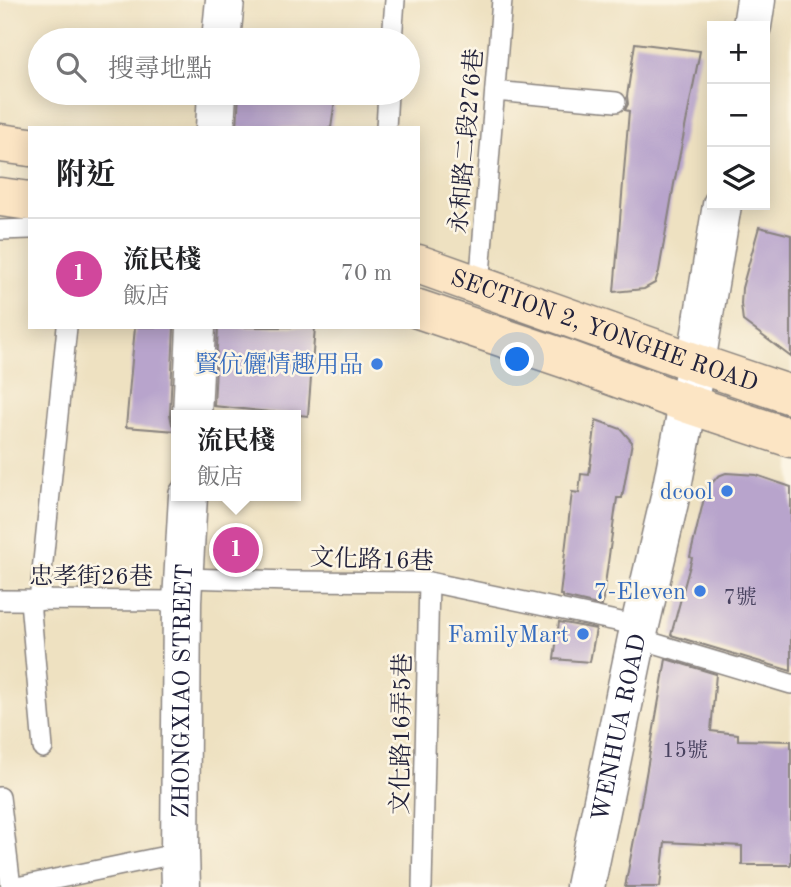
<!DOCTYPE html>
<html lang="zh-TW">
<meta charset="utf-8">
<style>
body{margin:0;font-family:"Old Standard TT","Noto Serif TC",serif;background:#f2f2f2;color:#202124}
.controls{position:absolute;right:21px;top:21px;display:grid;overflow:hidden;border-radius:0px;box-shadow:0 4px 18px #0003}
.controls button{width:63px;height:63px;display:grid;place-items:center;padding:0;border:0;border-bottom:2px solid #e0e0e0;background:#fff;color:#202124;font:35px sans-serif}
.you{position:absolute;left:518px;top:360px;width:24px;height:24px;margin:-18px;border:5px solid #fff;border-radius:50%;background:#1a73e8;box-shadow:0 0 0 10px #1a73e833}
.badge{display:grid;place-items:center;width:46px;height:46px;border-radius:50%;background:#0f766e;color:#fff;font-size:23px;font-weight:700}
.pin{position:absolute;translate:-50% -50%;border:4px solid #fff;box-shadow:0 2px 7px #0006}
.popup{position:absolute;left:171px;top:410px;width:130px;height:91px;box-sizing:border-box;display:grid;place-content:center;border-radius:0px;background:#fff;filter:drop-shadow(0 2px 5px #0005);font-size:23px;white-space:nowrap;color:#757577}
.popup b{font-size:26px;color:#202124}
.popup::after{content:'';position:absolute;left:50%;top:100%;margin-left:-14px;border:14px solid transparent;border-top-color:#fff}
.list{margin:0;padding:0;list-style:none}
h2{display:flex;justify-content:space-between;align-items:center;height:91px;margin:0;padding:0 28px;font-size:30px}
h2 small{font-size:23px;font-weight:400;color:#757577}
.list li{display:grid;grid-template-columns:46px 1fr auto;gap:21px;align-items:center;box-sizing:border-box;height:112px;padding:0 28px;border-top:2px solid #e0e0e0}
.list b{display:block;font-size:26px;white-space:nowrap}
.list p{margin:0;font-size:23px;white-space:nowrap;color:#757577}
.list em{font-size:23px;font-style:normal;color:#757577}
.icon{flex:none;width:38px;height:38px;fill:none;stroke:currentColor;stroke-width:2;stroke-linecap:round;stroke-linejoin:round}
.map{position:relative;flex:none;width:791px;height:887px;overflow:hidden}
.search{position:absolute;background:#fff;box-shadow:0 4px 18px #0003;left:28px;top:28px;width:392px;height:77px;display:flex;align-items:center;gap:18px;box-sizing:border-box;padding:0 24px;border-radius:38px;color:#757577;font-size:26px}
.panel{position:absolute;background:#fff;box-shadow:0 4px 18px #0003;left:28px;top:126px;width:392px;height:203px;border-radius:0px}
.map>svg:first-child{display:block}
.building{fill:#b8a4cc}
.lines{fill:none;stroke-linecap:round;stroke-linejoin:round}
.lane-casing{stroke:#88827e;stroke-width:22}
.street-casing{stroke:#88827e;stroke-width:41}
.secondary-casing{stroke:#88827e;stroke-width:41}
.lane{stroke:#fff;stroke-width:19}
.street{stroke:#fff;stroke-width:38}
.secondary{stroke:#fce5c4;stroke-width:38}
.shop-dot{fill:#3f7fe0;stroke:#fcf5e5;stroke-width:2.5}
.labels{text-anchor:middle;stroke-width:5;stroke-linejoin:round;paint-order:stroke}
.number-label{font-size:21px;fill:#48425f}
.street-label{font-size:24px;fill:#22223b;stroke:#fcf5e5}
.shop-label{font-size:24px;fill:#366cbe;stroke:#fcf5e5;text-anchor:end}
</style>
<div class="map">
<svg width="791" height="887" viewBox="0 0 791 887">
<rect width="100%" height="100%" fill="#fcf5e5"/>
<filter id="ink" filterUnits="userSpaceOnUse"><feTurbulence type="fractalNoise" baseFrequency=".0143" numOctaves="2"/><feDisplacementMap in="SourceGraphic" scale="14" xChannelSelector="R" yChannelSelector="G"/><feConvolveMatrix kernelMatrix="1 2 1 2 8 2 1 2 1" color-interpolation-filters="sRGB"/></filter>
<filter id="wash" filterUnits="userSpaceOnUse"><feTurbulence type="fractalNoise" baseFrequency=".00686" numOctaves="4" result="noise"/><feDisplacementMap in="SourceGraphic" scale="28" xChannelSelector="R" yChannelSelector="G"/><feGaussianBlur stdDeviation="1.57" result="paint"/><feColorMatrix in="noise" values="0 0 0 0 0 0 0 0 0 0 0 0 0 0 0 0 0 1.4 0 .05"/><feComposite in="paint" operator="in"/></filter>
<g filter="url(#wash)">
<rect width="100%" height="100%" fill="#eee1c1"/>
<g id="blocks">
<g class="building">
<path d="M 635,43 L 700,51 L 674,184 L 659,271 L 655,283 L 644,289 L 614,292 L 629,111 L 625,110 L 628,104 L 627,96 Z"/>
<path d="M 239,93 L 336,93 L 331,128 L 237,128 Z"/>
<path d="M 759,227 L 791,235 L 791,357 L 743,321 L 741,304 L 742,288 Z"/>
<path d="M 135,327 L 174,327 L 170,414 L 172,424 L 177,431 L 126,427 Z"/>
<path d="M 218,327 L 315,327 L 308,416 L 214,406 Z"/>
<path d="M 596,420 L 621,429 L 632,442 L 622,498 L 617,498 L 602,606 L 563,597 L 563,595 L 560,595 L 572,492 L 579,493 L 581,474 L 589,475 Z"/>
<path d="M 726,473 L 756,475 L 791,487 L 791,671 L 671,635 L 692,558 L 690,557 L 706,490 L 718,476 Z"/>
<path d="M 559,622 L 596,629 L 590,662 L 554,659 Z"/>
<path d="M 666,659 L 716,674 L 711,731 L 738,734 L 738,740 L 791,741 L 791,865 L 742,865 L 742,846 L 665,842 L 660,887 L 625,887 L 643,792 Z"/>
</g>
</g>
</g>
<g filter="url(#ink)">
<use href="#blocks" fill-opacity="0" stroke="#88827e" stroke-width="2"/>
<g class="lines">
<defs>
<g id="lane">
<path d="M 392,40 L 395,0"/>
<path d="M 495,91 L 616,102"/>
<path d="M 386,128 L 388,93"/>
<path d="M 0,230 L 30,229"/>
<path d="M 479,287 L 502,0"/>
<path d="M 184,578 L 291,581 L 429,582 L 640,626"/>
<path d="M 0,600 L 182,601"/>
<path d="M 30,601 L 43,748"/>
<path d="M 39,601 L 67,327"/>
<path d="M 637,638 L 791,684"/>
<path d="M 0,797 L 11,887"/>
<path d="M 17,887 L 180,853"/>
<path d="M 422,887 L 429,582"/>
</g>
<g id="street">
<path d="M 752,26 L 756,0"/>
<path d="M 221,40 L 225,0"/>
<path d="M 215,128 L 217,93"/>
<path d="M 192,415 L 196,327"/>
<path id="s1" d="M 181,887 L 180,853 L 182,601 L 188,496"/>
<path id="s2" d="M 585,887 L 637,638 L 669,502 L 696,363 L 722,205"/>
</g>
<g id="secondary">
<path d="M 0,143 L 30,147"/>
<path d="M 0,197 L 30,201"/>
<path id="s3" d="M 418,264 L 696,363 L 791,395"/>
<path d="M 418,309 L 566,359 L 688,404 L 791,438"/>
</g>
</defs>
<use href="#lane" class="lane-casing"/>
<use href="#street" class="street-casing"/>
<use href="#secondary" class="secondary-casing"/>
<use href="#lane" class="lane"/>
<use href="#street" class="street"/>
<use href="#secondary" class="secondary"/>
</g>
</g>
<g class="shop-dot">
<circle cx="377" cy="364" r="7"/>
<circle cx="727" cy="491" r="7"/>
<circle cx="700" cy="591" r="7"/>
<circle cx="583" cy="634" r="7"/>
</g>
<g class="labels">
<g class="number-label">
<text x="740" y="604">7號</text>
<text x="685" y="757">15號</text>
</g>
<g class="street-label">
<text transform="translate(466 141) rotate(-85)" y="8">永和路二段276巷</text>
<text dy="8" stroke="none"><textPath href="#s3" startOffset="198">SECTION 2, YONGHE ROAD</textPath></text>
<text transform="translate(372 559) rotate(2)" y="8">文化路16巷</text>
<text x="91" y="584">忠孝街26巷</text>
<text dy="8" stroke="none"><textPath href="#s1" startOffset="196">ZHONGXIAO STREET</textPath></text>
<text dy="8" stroke="none"><textPath href="#s2" startOffset="163">WENHUA ROAD</textPath></text>
<text transform="translate(401 734) rotate(-89)" y="8">文化路16弄5巷</text>
</g>
<g class="shop-label">
<text x="363" y="372">賢伉儷情趣用品</text>
<text x="713" y="499">dcool</text>
<text x="686" y="599">7-Eleven</text>
<text x="569" y="642">FamilyMart</text>
</g>
</g>
</svg>
<div class="controls">
<button>+</button>
<button>−</button>
<button><svg class="icon" aria-label="layers" viewBox="0 0 24 24"><path d="M12 4l9 5-9 5-9-5zM3 14l9 5 9-5"/></svg></button>
</div>
<div class="you"></div>
<div class="pin badge" style="left:236px;top:550px;background:#d1479c">1</div>
<div class="popup"><b>流民棧</b>飯店</div>
<div class="search"><svg class="icon" aria-label="search" viewBox="0 0 24 24"><circle cx="10" cy="10" r="6"/><path d="M15 15l6 6"/></svg>搜尋地點</div>
<section class="panel">
<h2>附近<small></small></h2>
<ul class="list">
<li><span class="badge" style="background:#d1479c">1</span><div><b>流民棧</b><p>飯店</p></div><em>70 m</em></li>
</ul>
</section>
</div>
